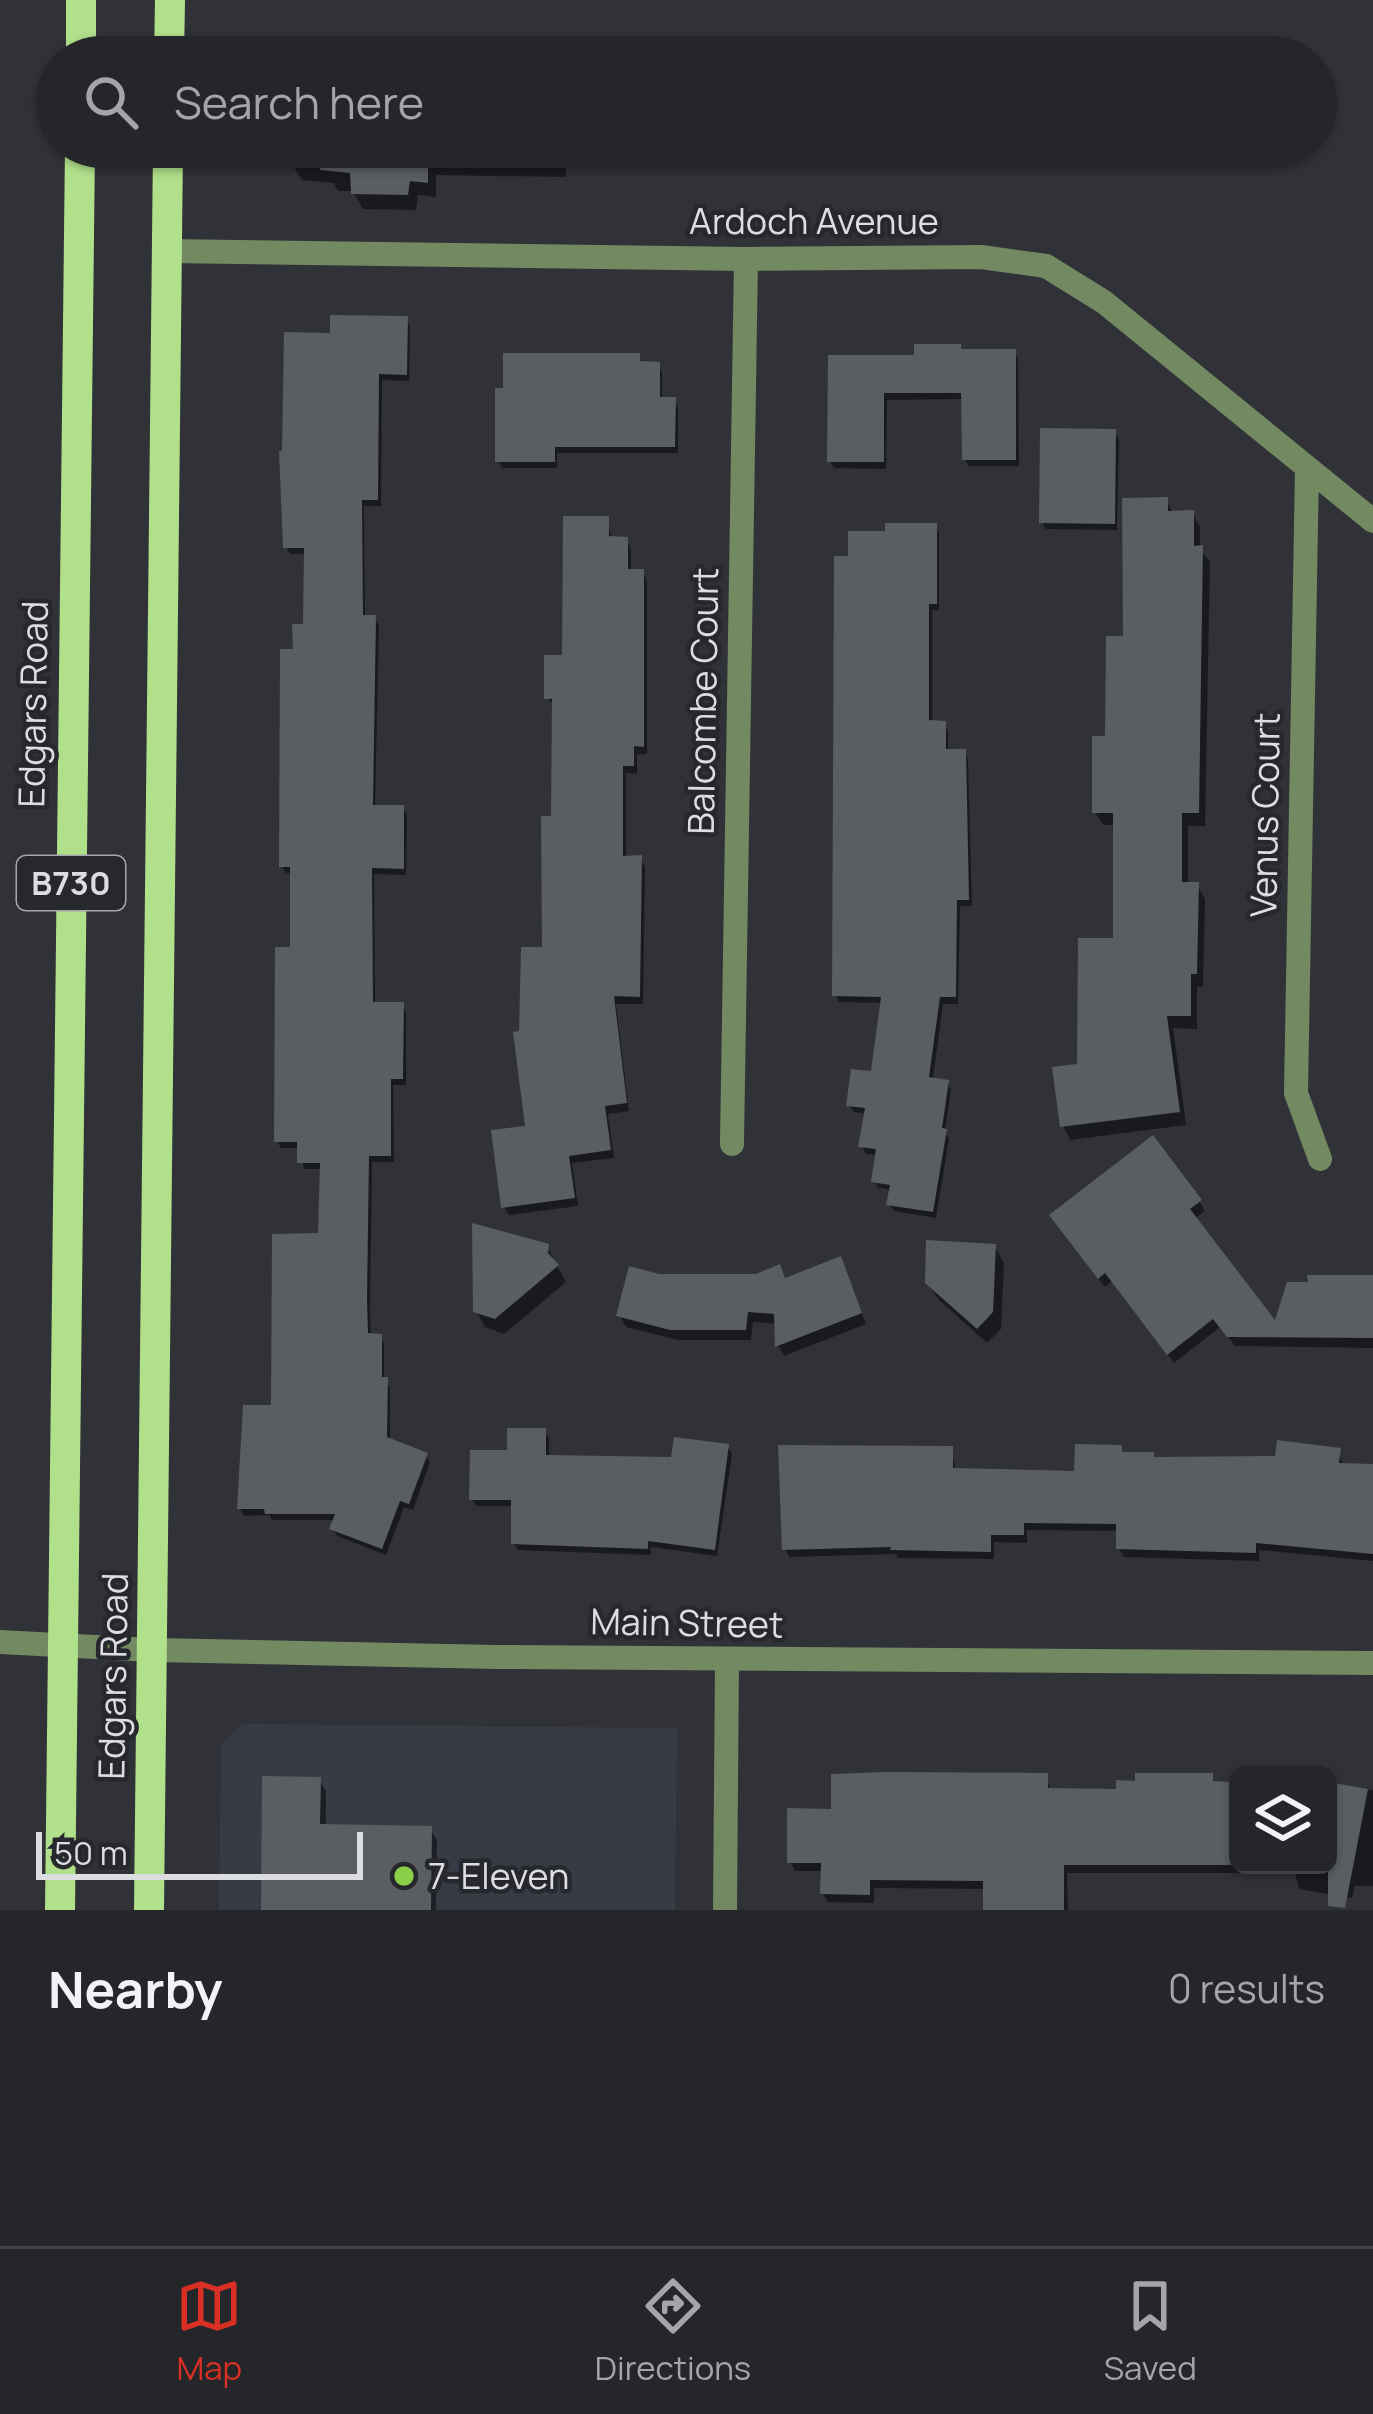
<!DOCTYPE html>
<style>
body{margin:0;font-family:Manrope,sans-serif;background:#303235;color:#f1f3f6}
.controls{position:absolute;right:36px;bottom:36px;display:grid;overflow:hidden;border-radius:18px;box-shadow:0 3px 9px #0004}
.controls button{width:108px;height:108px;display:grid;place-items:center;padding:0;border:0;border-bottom:3px solid #414346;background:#242629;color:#f1f3f6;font:60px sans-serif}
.scale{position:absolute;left:36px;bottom:30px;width:327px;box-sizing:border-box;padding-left:12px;border:6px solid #dcdde0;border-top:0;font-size:33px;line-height:42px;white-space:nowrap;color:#dcdde0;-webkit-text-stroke:9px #26282d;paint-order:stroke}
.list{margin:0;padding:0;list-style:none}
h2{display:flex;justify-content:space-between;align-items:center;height:156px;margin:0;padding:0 48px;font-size:51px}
h2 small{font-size:39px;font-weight:400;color:#a3a5a8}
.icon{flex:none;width:66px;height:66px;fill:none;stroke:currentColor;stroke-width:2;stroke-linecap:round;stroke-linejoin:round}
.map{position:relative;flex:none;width:1373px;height:1910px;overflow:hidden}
.search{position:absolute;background:#242629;box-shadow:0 3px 9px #0004;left:36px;right:36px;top:36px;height:132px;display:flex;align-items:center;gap:30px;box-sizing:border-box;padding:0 42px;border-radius:66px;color:#a3a5a8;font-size:45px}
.sheet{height:336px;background:#242629}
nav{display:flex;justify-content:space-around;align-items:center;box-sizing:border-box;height:168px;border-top:3px solid #414346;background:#242629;font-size:33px;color:#a3a5a8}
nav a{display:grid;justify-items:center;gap:6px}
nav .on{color:#d93025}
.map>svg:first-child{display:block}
.built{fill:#373b46}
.shadow{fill:#0007}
.building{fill:#5a5d62}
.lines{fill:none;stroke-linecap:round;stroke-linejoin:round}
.minor{stroke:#728961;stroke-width:24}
.tertiary{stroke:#728961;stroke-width:24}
.primary{stroke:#b1e08b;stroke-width:30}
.poi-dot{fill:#8ace47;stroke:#26282d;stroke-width:4.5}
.labels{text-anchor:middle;stroke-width:9;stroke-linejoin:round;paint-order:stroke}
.shield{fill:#26282d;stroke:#a5a7aa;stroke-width:3}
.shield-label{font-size:33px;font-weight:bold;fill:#dcdde0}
.street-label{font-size:36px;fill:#dcdde0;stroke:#26282d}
.poi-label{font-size:36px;fill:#dcdde0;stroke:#26282d;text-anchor:start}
</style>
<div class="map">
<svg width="1373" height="1910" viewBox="0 0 1373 1910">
<rect width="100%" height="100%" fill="#303237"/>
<path class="built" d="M 243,1724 L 677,1728 L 675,1910 L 219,1910 L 221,1745 Z"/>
<g class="shadow">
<path d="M 561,36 L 570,57 L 480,57 L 479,37 Z"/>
<path d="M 292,147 L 567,147 L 566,177 L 436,175 L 436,197 L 418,195 L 416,210 L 363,209 L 353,191 L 338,191 L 334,183 L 302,180 L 292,164 Z"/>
<path d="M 406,319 L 410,326 L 409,381 L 382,380 L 381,506 L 364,506 L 365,618 L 375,618 L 379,625 L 375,808 L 403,808 L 407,815 L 406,875 L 374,874 L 375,1005 L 402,1005 L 406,1012 L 406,1085 L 393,1085 L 394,1162 L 372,1162 L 370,1309 L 371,1336 L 380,1337 L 384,1344 L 384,1380 L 390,1387 L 390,1441 L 426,1455 L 430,1462 L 413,1510 L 404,1507 L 386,1555 L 337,1536 L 333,1529 L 336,1520 L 272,1520 L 269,1515 L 244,1516 L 240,1509 L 274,1408 L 321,1236 L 323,1169 L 304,1169 L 300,1148 L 281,1148 L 277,1141 L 293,950 L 293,873 L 286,873 L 282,866 L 296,652 L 306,627 L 307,554 L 290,554 L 286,547 L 333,336 Z"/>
<path d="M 962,352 L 1014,352 L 1018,359 L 1019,466 L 969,466 L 965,459 L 964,399 L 887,400 L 886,469 L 834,468 L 830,461 L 831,358 L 917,358 Z"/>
<path d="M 638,356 L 643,364 L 658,365 L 662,372 L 662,400 L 674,400 L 678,407 L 678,453 L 557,453 L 557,468 L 502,468 L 498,461 Z"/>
<path d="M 1114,432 L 1119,439 L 1117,530 L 1046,529 L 1042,522 Z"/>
<path d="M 1166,500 L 1173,513 L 1192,513 L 1200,527 L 1200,549 L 1210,562 L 1205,826 L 1188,826 L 1188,885 L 1197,885 L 1205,899 L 1203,987 L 1197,987 L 1197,1029 L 1173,1028 L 1186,1125 L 1070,1140 L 1063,1126 L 1116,941 L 1116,825 L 1103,825 L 1095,812 L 1126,639 Z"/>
<path d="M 607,519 L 612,539 L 626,540 L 631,548 L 631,572 L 642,572 L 647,580 L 647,754 L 637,754 L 637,774 L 626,773 L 626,859 L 640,858 L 645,867 L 643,1004 L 616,1004 L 629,1111 L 608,1114 L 614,1158 L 572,1163 L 578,1206 L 509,1215 L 504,1207 L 528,1128 L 522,1033 L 545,950 L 554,819 L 555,706 L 547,698 L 565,658 Z"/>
<path d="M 935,526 L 939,533 L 939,610 L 932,610 L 932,723 L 944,724 L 948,731 L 948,752 L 964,752 L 968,759 L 972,906 L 960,906 L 958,1004 L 943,1004 L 933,1078 L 947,1083 L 951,1090 L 945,1131 L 949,1139 L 936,1218 L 894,1211 L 889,1204 L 892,1190 L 878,1188 L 874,1181 L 878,1155 L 866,1154 L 862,1146 L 867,1114 L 854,1112 L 849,1105 L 874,1075 L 883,1003 L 839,1002 L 835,995 L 851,559 L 888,534 Z"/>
<path d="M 1199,1201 L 1205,1211 L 1194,1219 L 1276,1326 L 1373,1278 L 1373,1348 L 1235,1346 L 1220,1327 L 1174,1363 L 1112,1281 L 1105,1287 L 1058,1225 Z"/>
<path d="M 547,1247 L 566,1282 L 504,1334 L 485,1327 L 476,1311 Z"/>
<path d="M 995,1247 L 1004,1263 L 1001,1329 L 987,1343 L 938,1299 L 928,1282 Z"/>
<path d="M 845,1271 L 866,1324 L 784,1356 L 778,1346 L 777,1324 L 753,1322 L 751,1340 L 678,1340 L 626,1327 L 620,1315 L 658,1277 L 756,1277 L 785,1281 Z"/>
<path d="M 544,1431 L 549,1438 L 549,1458 L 674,1460 L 728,1447 L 732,1454 L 717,1556 L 651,1547 L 651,1555 L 518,1550 L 514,1543 L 514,1506 L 476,1506 L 472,1499 L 510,1453 Z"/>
<path d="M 1120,1448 L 1124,1455 L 1155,1460 L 1278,1459 L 1339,1451 L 1343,1466 L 1373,1467 L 1373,1561 L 1259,1550 L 1259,1561 L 1124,1557 L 1119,1549 L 1119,1531 L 1027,1530 L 1027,1543 L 994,1542 L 994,1559 L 898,1558 L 896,1554 L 789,1557 L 785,1549 L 951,1449 L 956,1471 L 1077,1474 Z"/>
<path d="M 1046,1776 L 1051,1791 L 1119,1792 L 1211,1776 L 1216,1784 L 1231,1785 L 1236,1794 L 1238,1865 L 1328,1865 L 1328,1785 L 1373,1790 L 1373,1886 L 1355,1886 L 1352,1898 L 1299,1889 L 1295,1873 L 1067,1873 L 1068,1910 L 986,1910 L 986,1889 L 874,1888 L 874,1903 L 828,1902 L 823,1894 L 824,1871 L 795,1871 L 790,1862 L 834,1812 Z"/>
<path d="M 319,1780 L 326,1791 L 326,1827 L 430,1829 L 437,1840 L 436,1910 L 264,1910 Z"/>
</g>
<g class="building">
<path d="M 322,147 L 428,147 L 428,183 L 410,181 L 408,195 L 351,194 L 350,173 L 320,170 Z"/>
<path d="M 330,315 L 408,316 L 407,375 L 379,374 L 378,500 L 362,500 L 363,615 L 376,615 L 373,805 L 404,805 L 404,869 L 372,868 L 373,1002 L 404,1002 L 403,1079 L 391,1079 L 391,1156 L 369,1156 L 367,1300 L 368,1333 L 382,1334 L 382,1377 L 388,1377 L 387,1437 L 428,1453 L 409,1504 L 400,1501 L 382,1549 L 329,1529 L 335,1514 L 265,1514 L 264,1509 L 237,1509 L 243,1405 L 271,1405 L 272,1234 L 318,1233 L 320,1163 L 297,1163 L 297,1142 L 274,1142 L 275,947 L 290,947 L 290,867 L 279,867 L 280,649 L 293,649 L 292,624 L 303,624 L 304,548 L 283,548 L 279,451 L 282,451 L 284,332 L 330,333 Z"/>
<path d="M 914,344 L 961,344 L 961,349 L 1016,349 L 1016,460 L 962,460 L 961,393 L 884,393 L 884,462 L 827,462 L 828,355 L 914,355 Z"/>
<path d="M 503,353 L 640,353 L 640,361 L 660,362 L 660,397 L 676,397 L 675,447 L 555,447 L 555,462 L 495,462 L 495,388 L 503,388 Z"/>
<path d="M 1040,428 L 1116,429 L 1115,524 L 1039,523 Z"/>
<path d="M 1168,497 L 1168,511 L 1194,510 L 1194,546 L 1203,545 L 1199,813 L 1182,813 L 1182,882 L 1199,882 L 1197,974 L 1191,974 L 1191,1016 L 1167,1016 L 1180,1112 L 1060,1127 L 1052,1067 L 1077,1064 L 1078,938 L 1113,938 L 1113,813 L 1092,813 L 1092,736 L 1105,736 L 1106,636 L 1123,636 L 1122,498 Z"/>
<path d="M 563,516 L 609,516 L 609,536 L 628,537 L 628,569 L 644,569 L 644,747 L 634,746 L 634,766 L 623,766 L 623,856 L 642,855 L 640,997 L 614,996 L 627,1103 L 605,1106 L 611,1150 L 569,1156 L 575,1198 L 501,1208 L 491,1130 L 525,1126 L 513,1032 L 519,1031 L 521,947 L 542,947 L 541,816 L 551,816 L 552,699 L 544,699 L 544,655 L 562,655 Z"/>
<path d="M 885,523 L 937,523 L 937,604 L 929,604 L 929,720 L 946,721 L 946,749 L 966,749 L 969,900 L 957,900 L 956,997 L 940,997 L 929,1077 L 949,1080 L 942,1128 L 947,1129 L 933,1212 L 886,1205 L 890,1185 L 871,1182 L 876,1149 L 858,1147 L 865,1108 L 846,1106 L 851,1069 L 871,1071 L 881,997 L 832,996 L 834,556 L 848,556 L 848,531 L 885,531 Z"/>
<path d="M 1153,1135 L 1202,1200 L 1190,1209 L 1275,1320 L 1287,1282 L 1308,1282 L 1307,1275 L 1373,1275 L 1373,1338 L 1227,1337 L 1213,1319 L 1167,1355 L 1105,1273 L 1098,1279 L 1049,1215 Z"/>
<path d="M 472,1223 L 549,1244 L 548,1253 L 559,1265 L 495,1319 L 473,1312 Z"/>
<path d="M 926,1240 L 996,1244 L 993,1312 L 977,1329 L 925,1283 Z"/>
<path d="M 841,1256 L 862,1313 L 775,1347 L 774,1314 L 748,1312 L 746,1330 L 670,1330 L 616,1316 L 629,1266 L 659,1274 L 756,1274 L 780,1264 L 785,1278 Z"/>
<path d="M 507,1428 L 546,1428 L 546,1455 L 671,1457 L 674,1437 L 729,1444 L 715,1550 L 648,1541 L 648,1549 L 511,1544 L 511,1500 L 469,1500 L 470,1450 L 507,1450 Z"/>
<path d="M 1277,1440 L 1341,1448 L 1339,1463 L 1373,1464 L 1373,1554 L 1256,1543 L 1256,1553 L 1116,1549 L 1116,1524 L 1024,1523 L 1024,1535 L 991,1535 L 991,1552 L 890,1550 L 891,1547 L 782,1550 L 778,1445 L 953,1446 L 953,1468 L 1074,1471 L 1075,1444 L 1122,1445 L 1122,1452 L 1154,1452 L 1154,1457 L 1275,1456 Z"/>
<path d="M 885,1772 L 1048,1773 L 1048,1788 L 1116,1789 L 1116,1780 L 1135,1781 L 1135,1773 L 1213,1773 L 1213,1781 L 1233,1782 L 1238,1865 L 1064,1865 L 1064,1910 L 983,1910 L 983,1881 L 870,1880 L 870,1895 L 820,1894 L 821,1863 L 787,1863 L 787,1808 L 831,1809 L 831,1774 Z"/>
<path d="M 262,1776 L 321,1777 L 320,1824 L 432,1826 L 431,1910 L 261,1910 Z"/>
<path d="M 1328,1782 L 1368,1789 L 1345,1908 L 1328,1906 Z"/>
</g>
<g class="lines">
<g class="minor">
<path d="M 167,251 L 746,259 L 981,257 L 1046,266 L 1104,302 L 1373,521"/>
<path d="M 1307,468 L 1296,1093 L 1320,1159"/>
<path d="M 732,1144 L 746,259"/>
<path d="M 725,1910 L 727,1660"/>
</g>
<path class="tertiary" d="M 0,1642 L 152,1650 L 496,1657 L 1373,1663"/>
<g class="primary">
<path d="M 81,0 L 81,57"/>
<path d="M 169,57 L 170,0"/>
<path d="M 60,1910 L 80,147"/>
<path d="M 149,1910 L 168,147"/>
</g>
</g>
<circle class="poi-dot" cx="404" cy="1876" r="12"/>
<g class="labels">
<rect class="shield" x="17" y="856" width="108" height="54" rx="9"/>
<g class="shield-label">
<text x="71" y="895">B730</text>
</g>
<g class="street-label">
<text x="814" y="234">Ardoch Avenue</text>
<text transform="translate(703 701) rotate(-89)" y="13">Balcombe Court</text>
<text transform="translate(33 704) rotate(-89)" y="13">Edgars Road</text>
<text transform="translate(1265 815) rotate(-89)" y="13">Venus Court</text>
<text transform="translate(687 1623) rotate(1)" y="13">Main Street</text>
<text transform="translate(113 1676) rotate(-89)" y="13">Edgars Road</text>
</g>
<g class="poi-label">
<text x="428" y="1889">7-Eleven</text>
</g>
</g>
</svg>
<div class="controls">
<button><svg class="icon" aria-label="layers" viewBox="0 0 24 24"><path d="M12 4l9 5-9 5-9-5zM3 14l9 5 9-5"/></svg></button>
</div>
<div class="scale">50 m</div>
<div class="search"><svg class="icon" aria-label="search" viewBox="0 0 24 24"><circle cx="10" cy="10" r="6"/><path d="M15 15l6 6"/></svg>Search here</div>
</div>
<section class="sheet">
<h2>Nearby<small>0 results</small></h2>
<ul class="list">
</ul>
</section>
<nav>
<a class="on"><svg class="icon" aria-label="map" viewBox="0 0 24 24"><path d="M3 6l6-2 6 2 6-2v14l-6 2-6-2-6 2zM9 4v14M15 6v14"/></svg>Map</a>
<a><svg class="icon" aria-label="directions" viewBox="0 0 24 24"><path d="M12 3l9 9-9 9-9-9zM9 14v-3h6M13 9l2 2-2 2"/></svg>Directions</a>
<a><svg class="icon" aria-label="saved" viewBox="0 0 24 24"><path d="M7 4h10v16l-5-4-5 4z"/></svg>Saved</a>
</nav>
